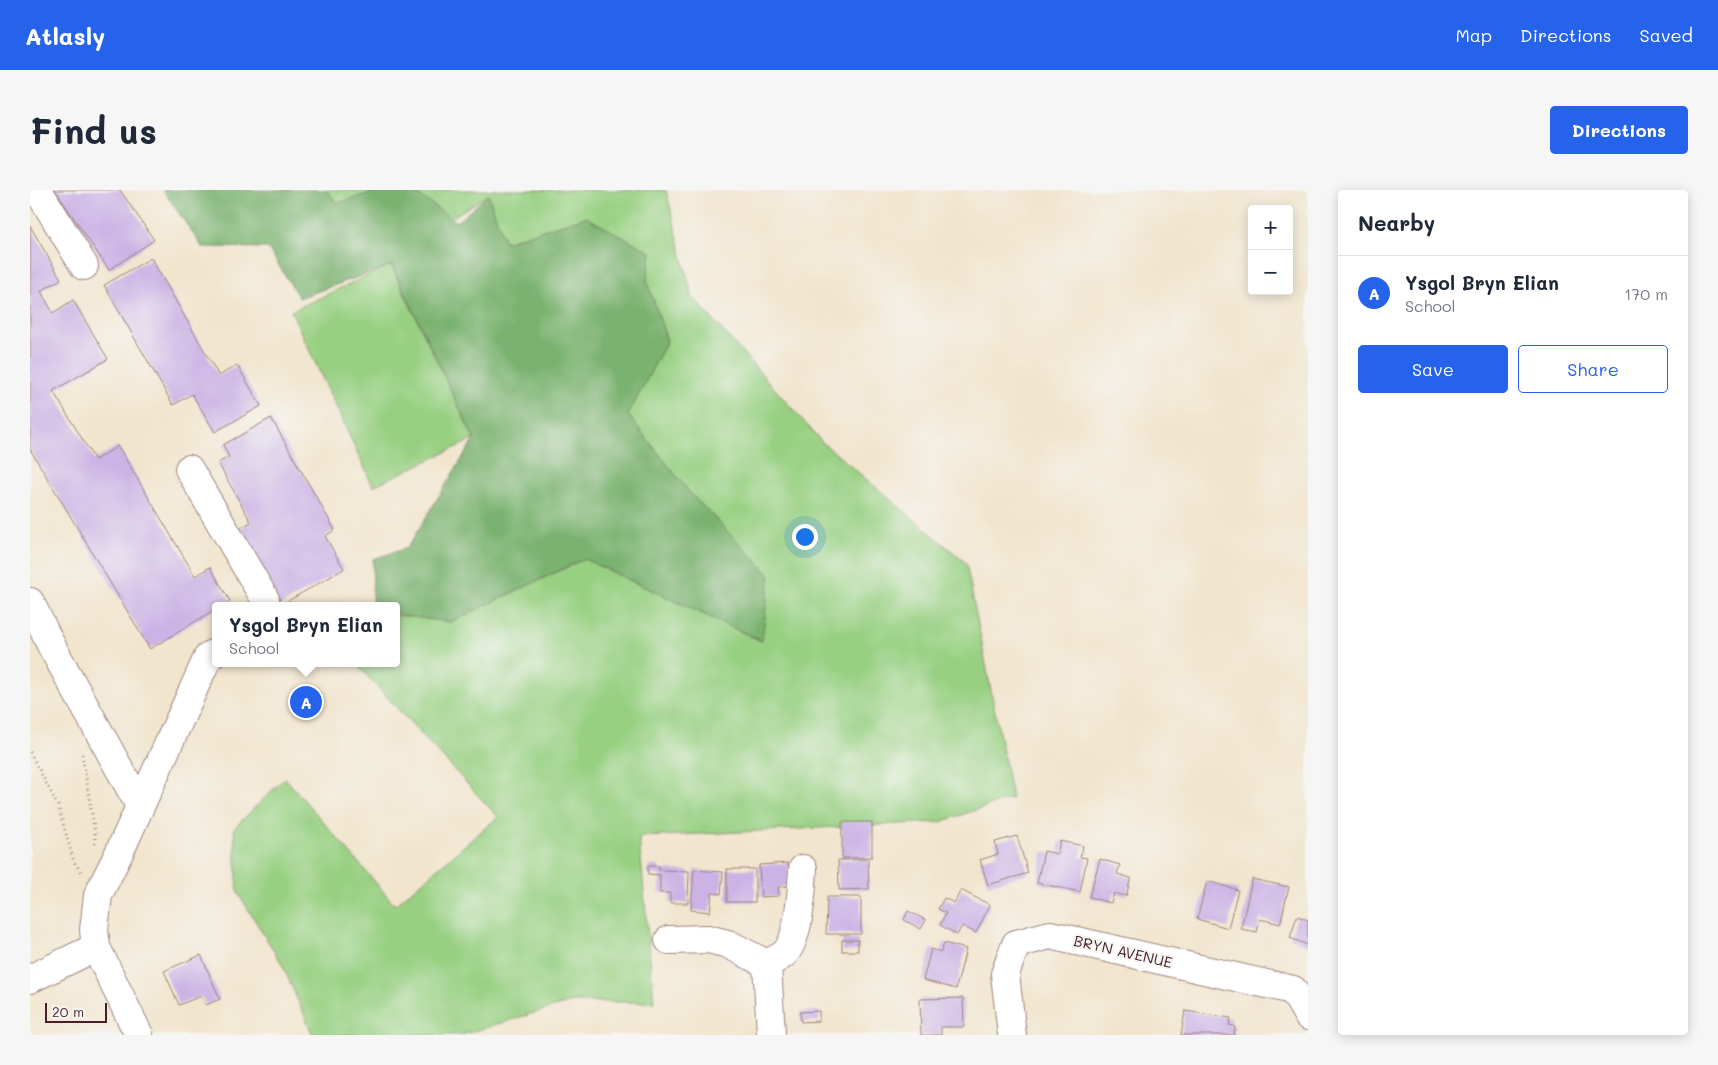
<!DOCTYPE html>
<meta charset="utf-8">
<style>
body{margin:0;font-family:Mali,sans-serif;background:#f6f6f7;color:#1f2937}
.controls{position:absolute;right:15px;top:15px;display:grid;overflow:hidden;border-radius:5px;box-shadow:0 2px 12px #0003}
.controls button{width:45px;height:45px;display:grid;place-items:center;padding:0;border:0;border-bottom:1px solid #e0e1e3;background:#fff;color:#1f2937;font:25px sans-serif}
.scale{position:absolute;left:15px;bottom:12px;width:62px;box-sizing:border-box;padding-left:5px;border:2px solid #4a1f2b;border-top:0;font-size:14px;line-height:18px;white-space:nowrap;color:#4a1f2b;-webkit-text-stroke:4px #f6f6f2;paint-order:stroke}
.you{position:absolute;left:774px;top:346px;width:18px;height:18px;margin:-12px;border:4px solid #fff;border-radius:50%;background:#1a73e8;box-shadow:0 0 0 8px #1a73e833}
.badge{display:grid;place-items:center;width:32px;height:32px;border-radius:50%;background:#2563eb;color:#fff;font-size:16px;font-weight:700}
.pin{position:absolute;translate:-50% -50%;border:2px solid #fff;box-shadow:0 1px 5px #0006}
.popup{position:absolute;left:182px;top:412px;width:188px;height:65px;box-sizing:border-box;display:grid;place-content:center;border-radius:5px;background:#fff;filter:drop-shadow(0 1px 4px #0005);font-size:16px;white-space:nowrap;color:#747a83}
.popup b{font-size:19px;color:#1f2937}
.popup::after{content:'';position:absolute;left:50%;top:100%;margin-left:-10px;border:10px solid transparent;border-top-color:#fff}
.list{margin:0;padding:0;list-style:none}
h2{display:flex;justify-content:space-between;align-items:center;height:65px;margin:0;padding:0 20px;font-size:21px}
h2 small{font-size:16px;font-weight:400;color:#747a83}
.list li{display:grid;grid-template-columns:32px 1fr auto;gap:15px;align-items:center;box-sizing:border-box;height:75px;padding:0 20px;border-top:1px solid #e0e1e3}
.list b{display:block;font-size:19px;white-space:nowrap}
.list p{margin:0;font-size:16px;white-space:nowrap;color:#747a83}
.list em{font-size:16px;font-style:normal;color:#747a83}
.actions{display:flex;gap:10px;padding:15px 20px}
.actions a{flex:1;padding:11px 0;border:1px solid #2563eb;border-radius:5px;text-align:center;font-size:18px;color:#2563eb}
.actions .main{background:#2563eb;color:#fff}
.map{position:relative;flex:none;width:1278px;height:845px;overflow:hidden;border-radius:5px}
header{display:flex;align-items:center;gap:30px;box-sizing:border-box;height:70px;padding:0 25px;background:#2563eb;color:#fff}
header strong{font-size:24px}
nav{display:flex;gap:28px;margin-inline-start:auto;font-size:18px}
.intro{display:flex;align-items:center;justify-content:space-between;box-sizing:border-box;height:120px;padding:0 30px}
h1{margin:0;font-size:35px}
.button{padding:12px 22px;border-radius:5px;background:#2563eb;color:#fff;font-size:18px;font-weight:700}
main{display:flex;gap:30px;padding:0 30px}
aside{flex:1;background:#fff;border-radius:5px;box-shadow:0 2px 12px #0003}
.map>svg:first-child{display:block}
.green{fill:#98d082;stroke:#717856}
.forest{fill:#7ab270;stroke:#62684e}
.building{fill:#cbb4e5}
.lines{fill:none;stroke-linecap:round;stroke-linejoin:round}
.minor-casing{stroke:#9e827c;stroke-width:30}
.path{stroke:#9e827c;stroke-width:3;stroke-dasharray:1 4;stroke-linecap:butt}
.minor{stroke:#fff;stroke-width:28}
.labels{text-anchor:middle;stroke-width:4.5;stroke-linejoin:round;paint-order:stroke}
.street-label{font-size:15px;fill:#4a1f2b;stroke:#f6f6f2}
</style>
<header>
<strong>Atlasly</strong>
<nav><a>Map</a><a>Directions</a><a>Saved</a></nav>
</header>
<div class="intro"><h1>Find us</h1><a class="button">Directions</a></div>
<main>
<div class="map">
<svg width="1278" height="845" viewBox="0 0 1278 845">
<rect width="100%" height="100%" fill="#f6f6f2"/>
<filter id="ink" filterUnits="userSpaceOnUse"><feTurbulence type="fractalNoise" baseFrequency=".02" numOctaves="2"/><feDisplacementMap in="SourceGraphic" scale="10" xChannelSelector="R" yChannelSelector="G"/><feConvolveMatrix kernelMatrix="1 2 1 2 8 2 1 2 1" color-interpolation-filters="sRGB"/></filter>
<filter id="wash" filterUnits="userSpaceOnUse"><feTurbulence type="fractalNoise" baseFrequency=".0096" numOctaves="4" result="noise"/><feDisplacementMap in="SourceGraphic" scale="20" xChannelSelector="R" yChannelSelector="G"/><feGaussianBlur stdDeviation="1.12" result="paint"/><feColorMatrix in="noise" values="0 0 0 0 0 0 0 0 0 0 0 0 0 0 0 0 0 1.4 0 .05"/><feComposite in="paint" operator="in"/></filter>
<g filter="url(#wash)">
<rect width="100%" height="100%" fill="#f1e5cd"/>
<g class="green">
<path d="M 245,0 L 636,0 L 662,106 L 792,252 L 936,373 L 982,608 L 910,632 L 609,647 L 624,812 L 541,812 L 431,845 L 283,845 L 252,774 L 208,703 L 204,638 L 255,588 L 365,715 L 468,627 L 330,478 L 334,473 L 366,473 L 366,429 L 369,425 L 420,432 L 554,369 L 731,451 L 660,303 L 598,225 L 637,151 L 617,91 L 556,27 L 474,52 L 458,5 L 393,45 Z"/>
<path d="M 361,75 L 444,249 L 343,296 L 261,121 Z"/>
</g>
<path class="forest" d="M 133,0 L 296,0 L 308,13 L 350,0 L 381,0 L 427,32 L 458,5 L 475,52 L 556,27 L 621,62 L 617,91 L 637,151 L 598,225 L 660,303 L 740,385 L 732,451 L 554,369 L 420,432 L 366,425 L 366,416 L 342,416 L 343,369 L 377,358 L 444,249 L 362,75 L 269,108 L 238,58 L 172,57 Z"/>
<g id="blocks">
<g class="building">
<path d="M 25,0 L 90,0 L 124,50 L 79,80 Z"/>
<path d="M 0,36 L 31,89 L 11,101 L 23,123 L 43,110 L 78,169 L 23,201 L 65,270 L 88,256 L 165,386 L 180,377 L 200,411 L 192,416 L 186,416 L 186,419 L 120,459 L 0,259 Z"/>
<path d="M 121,68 L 189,186 L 207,175 L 231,216 L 185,242 L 162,204 L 143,215 L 74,95 Z"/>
<path d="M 241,228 L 305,340 L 295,346 L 314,379 L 249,416 L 205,341 L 221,332 L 188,273 L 199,267 L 193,255 Z"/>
<path d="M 812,632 L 842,632 L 842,667 L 812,668 Z"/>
<path d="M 987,646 L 998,683 L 958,695 L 950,670 L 968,664 L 965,652 Z"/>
<path d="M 1030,651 L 1053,656 L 1050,667 L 1057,668 L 1050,702 L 1007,693 L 1014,661 L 1027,664 Z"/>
<path d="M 838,669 L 839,699 L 809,700 L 808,670 Z"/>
<path d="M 1070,669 L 1090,675 L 1087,684 L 1101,688 L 1096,706 L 1084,703 L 1081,713 L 1059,707 Z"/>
<path d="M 758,673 L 759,696 L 748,697 L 749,706 L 731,707 L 729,675 Z"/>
<path d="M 618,676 L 629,676 L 629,680 L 659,681 L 658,713 L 640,713 L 640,703 L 630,703 L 630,685 L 618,684 Z"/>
<rect x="697" y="679" width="28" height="33"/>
<path d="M 664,680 L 693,682 L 691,704 L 682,703 L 680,722 L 661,720 Z"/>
<path d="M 1222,689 L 1259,697 L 1250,734 L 1230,729 L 1227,742 L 1211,739 Z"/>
<path d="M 1177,691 L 1208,700 L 1198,738 L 1167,729 Z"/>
<path d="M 931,700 L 960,715 L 946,743 L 932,736 L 927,745 L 910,735 L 916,723 L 908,719 L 914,708 L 924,713 Z"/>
<path d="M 797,707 L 831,707 L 831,744 L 796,744 Z"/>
<path d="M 878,721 L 896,730 L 891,739 L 874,730 Z"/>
<path d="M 1267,726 L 1278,730 L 1278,755 L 1260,748 Z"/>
<rect x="812" y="750" width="16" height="11"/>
<path d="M 914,753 L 936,759 L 926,799 L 893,790 L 901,759 L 911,762 Z"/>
<path d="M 171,765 L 190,809 L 176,815 L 171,806 L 149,815 L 134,781 Z"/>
<path d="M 933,808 L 934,837 L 911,837 L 911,845 L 891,845 L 890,809 Z"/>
<path d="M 789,821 L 789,831 L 771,832 L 770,822 Z"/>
<path d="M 1155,821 L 1201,828 L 1199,835 L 1205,836 L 1204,845 L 1151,845 Z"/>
</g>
</g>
</g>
<g filter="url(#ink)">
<use href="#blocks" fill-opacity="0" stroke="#9e827c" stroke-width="1"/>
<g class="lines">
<defs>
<g id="minor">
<path d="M 8,0 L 54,76"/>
<path d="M 159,279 L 235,409 L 236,416"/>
<path d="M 0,412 L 22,457 L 110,616"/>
<path d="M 639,750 L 678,749 L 698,754 L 737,774"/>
<path d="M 0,789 L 66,757"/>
<path d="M 109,845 L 66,757 L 64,740 L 68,705 L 89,663 L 178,467 L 186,462"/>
<path d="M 741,845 L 737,774 C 742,771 749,768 754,764 C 769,751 772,698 773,679"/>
<path d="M 982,845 L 975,784 L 986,754 L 1020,745 L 1263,800 L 1278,826"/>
</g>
</defs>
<use href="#minor" class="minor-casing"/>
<g class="path">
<path d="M 0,562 L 28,616 L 44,672 L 53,684"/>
<path d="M 52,564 L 65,643 L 65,657"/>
</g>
<use href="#minor" class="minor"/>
</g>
</g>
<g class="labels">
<g class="street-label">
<text transform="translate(1093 762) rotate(13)" y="5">BRYN AVENUE</text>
</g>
</g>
</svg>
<div class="controls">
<button>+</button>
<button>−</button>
</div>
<div class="scale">20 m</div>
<div class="you"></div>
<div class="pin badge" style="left:276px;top:512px">A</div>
<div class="popup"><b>Ysgol Bryn Elian</b>School</div>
</div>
<aside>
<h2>Nearby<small></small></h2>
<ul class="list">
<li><span class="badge">A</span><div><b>Ysgol Bryn Elian</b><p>School</p></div><em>170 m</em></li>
</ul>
<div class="actions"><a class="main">Save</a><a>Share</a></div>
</aside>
</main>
